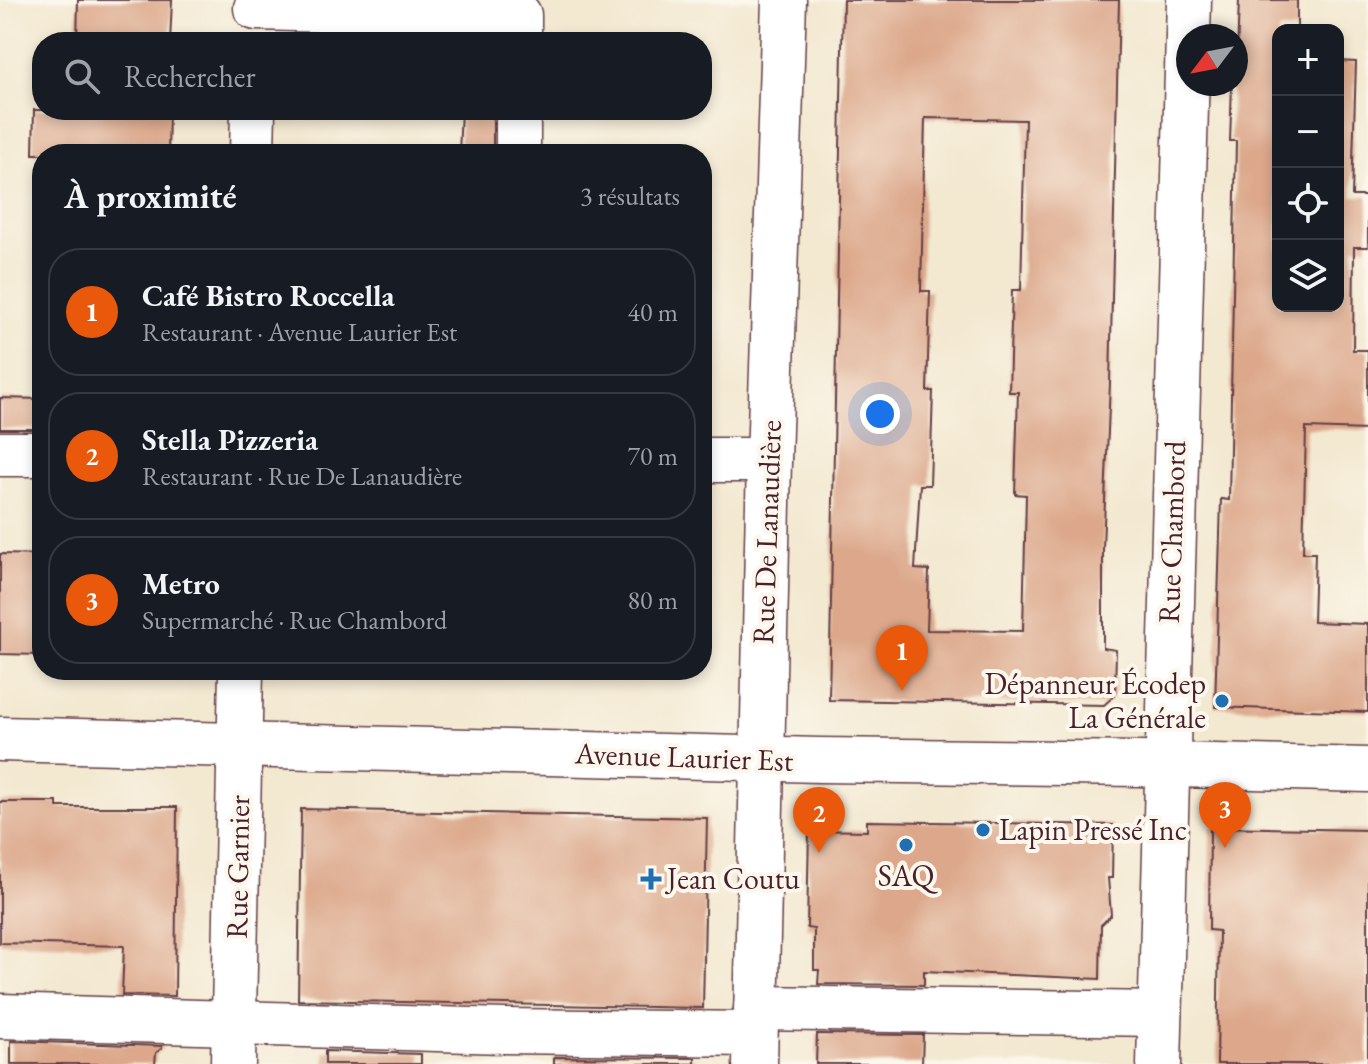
<!DOCTYPE html>
<html lang="fr">
<meta charset="utf-8">
<style>
body{margin:0;font-family:"EB Garamond",serif;background:#242831;color:#f1f3f6}
.controls{position:absolute;right:24px;top:24px;display:grid;overflow:hidden;border-radius:16px;box-shadow:0 4px 12px #0003}
.controls button{width:72px;height:72px;display:grid;place-items:center;padding:0;border:0;border-bottom:2px solid #363941;background:#171b24;color:#f1f3f6;font:40px sans-serif}
.compass{position:absolute;left:1176px;top:24px;width:72px;height:72px;border-radius:50%;background:#171b24;box-shadow:0 4px 12px #0003;rotate:238deg}
.you{position:absolute;left:880px;top:414px;width:28px;height:28px;margin:-20px;border:6px solid #fff;border-radius:50%;background:#1a73e8;box-shadow:0 0 0 12px #1a73e833}
.badge{display:grid;place-items:center;width:52px;height:52px;border-radius:50%;background:#ea580c;color:#fff;font-size:26px;font-weight:700}
.pin{position:absolute;translate:-50% -66px;filter:drop-shadow(0 2px 4px #0008)}
.pin::after{content:'';position:absolute;top:42px;width:28px;height:24px;background:inherit;clip-path:polygon(0 0,100% 0,50% 100%)}
.list{margin:0;padding:0;list-style:none}
h2{display:flex;justify-content:space-between;align-items:center;height:104px;margin:0;padding:0 32px;font-size:34px}
h2 small{font-size:26px;font-weight:400;color:#9ea1a6}
.list li{display:grid;grid-template-columns:52px 1fr auto;gap:24px;align-items:center;box-sizing:border-box;height:128px;margin:0 16px 16px;padding:0 16px;border:2px solid #363941;border-radius:32px}
.list b{display:block;font-size:30px;white-space:nowrap}
.list p{margin:0;font-size:26px;white-space:nowrap;color:#9ea1a6}
.list em{font-size:26px;font-style:normal;color:#9ea1a6}
.icon{flex:none;width:44px;height:44px;fill:none;stroke:currentColor;stroke-width:2;stroke-linecap:round;stroke-linejoin:round}
.map{position:relative;flex:none;width:1368px;height:1064px;overflow:hidden}
.search{position:absolute;background:#171b24;box-shadow:0 4px 12px #0003;left:32px;top:32px;width:680px;height:88px;display:flex;align-items:center;gap:20px;box-sizing:border-box;padding:0 28px;border-radius:32px;color:#9ea1a6;font-size:30px}
.panel{position:absolute;background:#171b24;box-shadow:0 4px 12px #0003;left:32px;top:144px;width:680px;height:536px;border-radius:32px}
.map>svg:first-child{display:block}
.building{fill:#dca78a;fill-rule:evenodd}
.lines{fill:none;stroke-linecap:round;stroke-linejoin:round}
.minor-casing{stroke:#633d44;stroke-width:47}
.minor{stroke:#fff;stroke-width:44}
.poi-dot{fill:#1f6fb2;stroke:#fbf7ec;stroke-width:3}
.labels{text-anchor:middle;stroke-width:8;stroke-linejoin:round;paint-order:stroke}
.street-label{font-size:30px;fill:#4a1f2b;stroke:#fbf7ec}
.poi-label{font-size:30px;fill:#4a1f2b;stroke:#fbf7ec;text-anchor:start}
</style>
<div class="map">
<svg width="1368" height="1064" viewBox="0 0 1368 1064">
<rect width="100%" height="100%" fill="#fbf7ec"/>
<filter id="ink" filterUnits="userSpaceOnUse"><feTurbulence type="fractalNoise" baseFrequency=".0125" numOctaves="2"/><feDisplacementMap in="SourceGraphic" scale="16" xChannelSelector="R" yChannelSelector="G"/><feConvolveMatrix kernelMatrix="1 2 1 2 8 2 1 2 1" color-interpolation-filters="sRGB"/></filter>
<filter id="wash" filterUnits="userSpaceOnUse"><feTurbulence type="fractalNoise" baseFrequency=".006" numOctaves="4" result="noise"/><feDisplacementMap in="SourceGraphic" scale="32" xChannelSelector="R" yChannelSelector="G"/><feGaussianBlur stdDeviation="1.8" result="paint"/><feColorMatrix in="noise" values="0 0 0 0 0 0 0 0 0 0 0 0 0 0 0 0 0 1.4 0 .05"/><feComposite in="paint" operator="in"/></filter>
<g filter="url(#wash)">
<rect width="100%" height="100%" fill="#f3e8d0"/>
<g id="blocks">
<g class="building">
<path d="M 78,0 L 172,0 L 170,42 L 77,42 Z"/>
<path d="M 843,0 L 1119,0 L 1110,383 L 1103,548 L 1103,648 L 1116,650 L 1115,695 L 1104,705 L 829,700 ZM 925,118 L 1025,120 L 1021,290 L 1012,290 L 1009,392 L 1018,392 L 1015,494 L 1026,495 L 1023,631 L 927,630 L 929,570 L 915,569 L 920,485 L 930,485 L 933,391 L 927,391 L 930,291 L 921,291 Z"/>
<path d="M 1239,0 L 1297,0 L 1297,30 L 1278,30 L 1278,306 L 1338,306 L 1338,61 L 1356,62 L 1352,196 L 1368,196 L 1368,247 L 1354,247 L 1353,350 L 1368,350 L 1368,430 L 1306,428 L 1303,553 L 1315,553 L 1313,622 L 1368,624 L 1368,712 L 1215,707 L 1221,499 L 1229,500 L 1236,141 L 1230,141 L 1232,84 L 1236,84 Z"/>
<path d="M 34,110 L 169,110 L 168,154 L 33,154 Z"/>
<path d="M 461,110 L 493,110 L 493,154 L 459,154 Z"/>
<path d="M 0,398 L 42,399 L 42,429 L 0,429 Z"/>
<path d="M 0,554 L 42,555 L 42,655 L 0,654 Z"/>
<path d="M 0,802 L 57,802 L 57,807 L 177,807 L 175,996 L 122,995 L 124,946 L 0,943 Z"/>
<path d="M 301,809 L 707,818 L 703,1008 L 298,1000 Z"/>
<path d="M 867,821 L 1113,825 L 1112,878 L 1108,878 L 1111,915 L 1101,925 L 1100,979 L 924,971 L 924,985 L 818,984 L 819,970 L 814,970 L 814,929 L 807,928 L 809,830 L 867,831 Z"/>
<path d="M 1210,827 L 1368,830 L 1368,1064 L 1217,1064 L 1219,931 L 1209,930 Z"/>
<path d="M 817,1034 L 923,1035 L 922,1064 L 816,1064 Z"/>
<path d="M 11,1041 L 162,1046 L 162,1048 L 156,1053 L 155,1064 L 11,1064 Z"/>
<path d="M 325,1051 L 421,1054 L 421,1064 L 325,1064 Z"/>
<path d="M 554,1057 L 695,1058 L 695,1064 L 554,1064 Z"/>
</g>
</g>
</g>
<g filter="url(#ink)">
<use href="#blocks" fill-opacity="0" stroke="#633d44" stroke-width="2"/>
<g class="lines">
<defs>
<g id="minor">
<path d="M 256,8 L 519,15 L 519,42"/>
<path d="M 252,154 L 253,110"/>
<path d="M 518,154 L 518,110"/>
<path d="M 0,454 L 42,454"/>
<path d="M 702,460 L 769,460"/>
<path d="M 0,739 L 819,760 L 1139,764 L 1368,770"/>
<path d="M 756,1008 L 1160,1014"/>
<path d="M 0,1016 L 504,1031 L 755,1034"/>
<path d="M 233,1064 L 241,670"/>
<path d="M 755,1064 L 769,460 L 784,0"/>
<path d="M 1159,1064 L 1189,0"/>
</g>
</defs>
<use href="#minor" class="minor-casing"/>
<use href="#minor" class="minor"/>
</g>
</g>
<g class="poi-dot">
<circle cx="1222" cy="701" r="8"/>
<circle cx="983" cy="830" r="8"/>
<circle cx="906" cy="845" r="8"/>
<path d="M647 867h8v8h8v8h-8v8h-8v-8h-8v-8h8z"/>
</g>
<g class="labels">
<g class="street-label">
<text transform="translate(767 532) rotate(-88)" y="10">Rue De Lanaudière</text>
<text transform="translate(1172 532) rotate(-88)" y="10">Rue Chambord</text>
<text transform="translate(684 757) rotate(2)" y="10">Avenue Laurier Est</text>
<text transform="translate(238 867) rotate(-89)" y="10">Rue Garnier</text>
</g>
<g class="poi-label">
<text x="1206" y="694" text-anchor="end">Dépanneur Écodep<tspan x="1206" dy="34">La Générale</tspan></text>
<text x="999" y="840">Lapin Pressé Inc</text>
<text x="906" y="886" text-anchor="middle">SAQ</text>
<text x="667" y="889">Jean Coutu</text>
</g>
</g>
</svg>
<div class="controls">
<button>+</button>
<button>−</button>
<button><svg class="icon" aria-label="locate" viewBox="0 0 24 24"><circle cx="12" cy="12" r="6"/><path d="M12 2v4M12 18v4M2 12h4M18 12h4"/></svg></button>
<button><svg class="icon" aria-label="layers" viewBox="0 0 24 24"><path d="M12 4l9 5-9 5-9-5zM3 14l9 5 9-5"/></svg></button>
</div>
<svg class="compass" viewBox="-18 -18 36 36"><path d="M0-13l5 13h-10z" fill="#e53935"/><path d="M0 13l5-13h-10z" fill="#9ea1a6"/></svg>
<div class="you"></div>
<div class="pin badge" style="left:902px;top:691px">1</div>
<div class="pin badge" style="left:819px;top:853px">2</div>
<div class="pin badge" style="left:1225px;top:848px">3</div>
<div class="search"><svg class="icon" aria-label="search" viewBox="0 0 24 24"><circle cx="10" cy="10" r="6"/><path d="M15 15l6 6"/></svg>Rechercher</div>
<section class="panel">
<h2>À proximité<small>3 résultats</small></h2>
<ul class="list">
<li><span class="badge">1</span><div><b>Café Bistro Roccella</b><p>Restaurant · Avenue Laurier Est</p></div><em>40 m</em></li>
<li><span class="badge">2</span><div><b>Stella Pizzeria</b><p>Restaurant · Rue De Lanaudière</p></div><em>70 m</em></li>
<li><span class="badge">3</span><div><b>Metro</b><p>Supermarché · Rue Chambord</p></div><em>80 m</em></li>
</ul>
</section>
</div>
